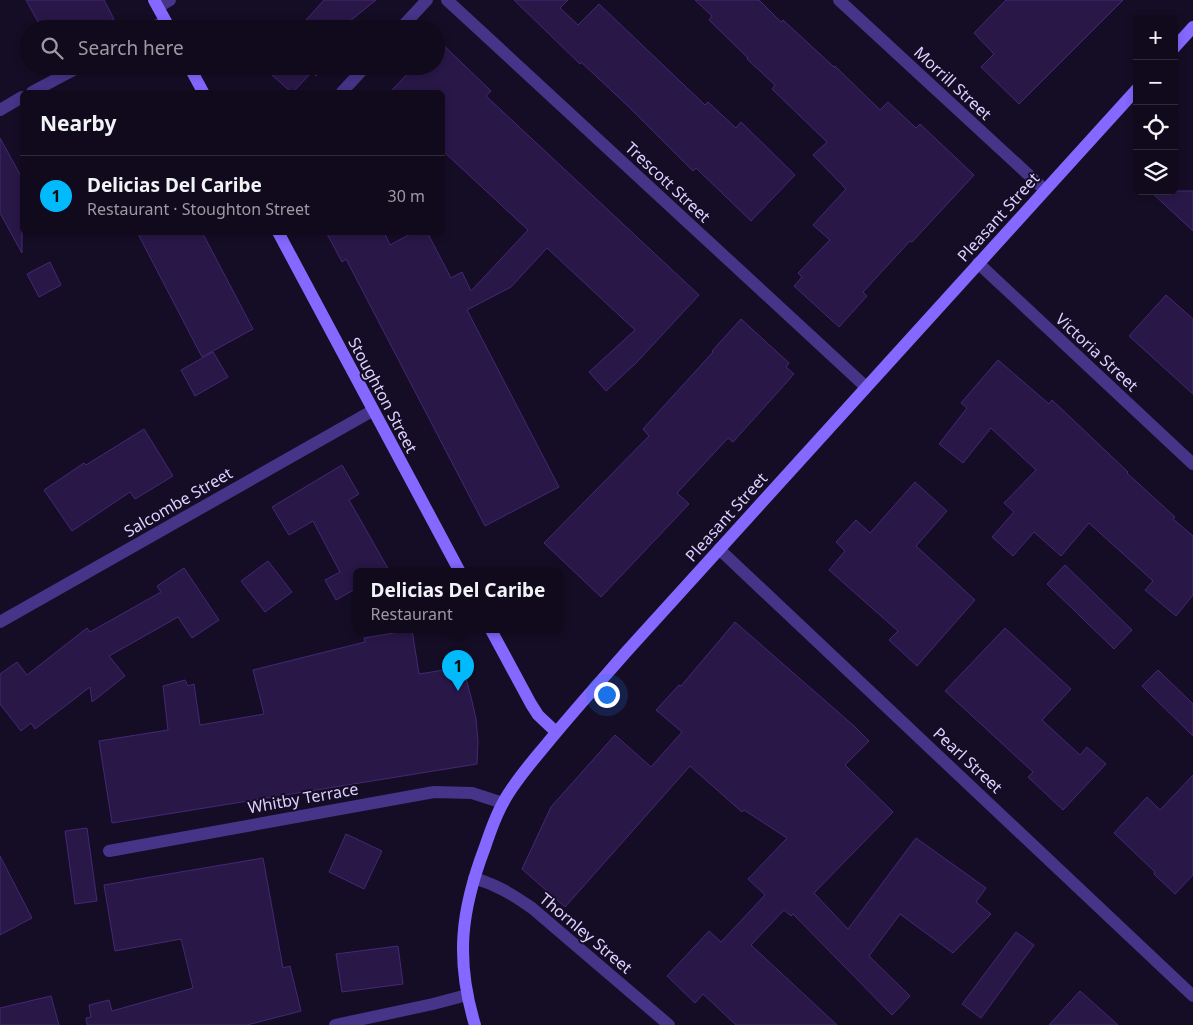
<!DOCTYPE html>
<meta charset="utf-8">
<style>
body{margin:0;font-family:"Noto Sans",sans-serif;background:#191325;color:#f1f3f6}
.controls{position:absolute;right:15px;top:15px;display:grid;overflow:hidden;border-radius:8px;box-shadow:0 2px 8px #0003}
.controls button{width:45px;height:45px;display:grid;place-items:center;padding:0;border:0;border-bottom:1px solid #302b3b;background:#100a1c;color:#f1f3f6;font:25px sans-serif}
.you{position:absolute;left:606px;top:694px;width:18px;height:18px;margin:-12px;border:4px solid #fff;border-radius:50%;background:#1a73e8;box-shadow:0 0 0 8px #1a73e833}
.badge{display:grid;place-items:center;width:32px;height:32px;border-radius:50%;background:#00bafc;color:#111;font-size:16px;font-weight:700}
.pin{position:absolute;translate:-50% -41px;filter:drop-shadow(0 1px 2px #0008)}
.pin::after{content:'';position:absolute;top:26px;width:18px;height:15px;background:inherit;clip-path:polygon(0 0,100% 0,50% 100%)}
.popup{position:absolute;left:353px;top:568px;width:210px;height:65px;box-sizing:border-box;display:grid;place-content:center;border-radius:8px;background:#100a1c;filter:drop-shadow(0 1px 4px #0005);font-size:16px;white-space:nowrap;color:#9c9aa3}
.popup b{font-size:19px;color:#f1f3f6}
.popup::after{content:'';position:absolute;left:50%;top:100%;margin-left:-10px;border:10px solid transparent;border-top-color:#100a1c}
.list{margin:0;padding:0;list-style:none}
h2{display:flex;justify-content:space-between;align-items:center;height:65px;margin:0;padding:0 20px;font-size:21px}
h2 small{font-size:16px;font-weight:400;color:#9c9aa3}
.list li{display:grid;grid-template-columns:32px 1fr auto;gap:15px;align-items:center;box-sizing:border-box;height:80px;padding:0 20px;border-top:1px solid #302b3b}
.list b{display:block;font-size:19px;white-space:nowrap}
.list p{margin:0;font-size:16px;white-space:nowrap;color:#9c9aa3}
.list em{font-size:16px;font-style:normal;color:#9c9aa3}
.icon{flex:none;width:28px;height:28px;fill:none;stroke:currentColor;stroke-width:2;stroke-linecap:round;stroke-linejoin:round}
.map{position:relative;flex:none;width:1193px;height:1025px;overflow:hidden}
.search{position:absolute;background:#100a1c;box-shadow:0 2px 8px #0003;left:20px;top:20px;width:425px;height:55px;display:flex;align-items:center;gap:12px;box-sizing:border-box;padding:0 18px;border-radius:28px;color:#9c9aa3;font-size:19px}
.panel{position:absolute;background:#100a1c;box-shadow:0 2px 8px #0003;left:20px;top:90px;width:425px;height:145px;border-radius:8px}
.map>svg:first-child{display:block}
.building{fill:#291748;stroke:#442875}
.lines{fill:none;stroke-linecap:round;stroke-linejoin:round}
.street{stroke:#453488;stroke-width:12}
.secondary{stroke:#8468ff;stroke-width:12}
.labels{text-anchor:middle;stroke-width:4;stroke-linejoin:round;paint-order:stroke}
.street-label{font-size:16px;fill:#ded1ff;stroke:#150d25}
</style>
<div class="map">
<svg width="1193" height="1025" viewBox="0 0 1193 1025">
<rect width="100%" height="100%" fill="#150d25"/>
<g class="building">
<path d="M 26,0 L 104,0 L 114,19 L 96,29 L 42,29 Z"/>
<path d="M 324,0 L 376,0 L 340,29 L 298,29 Z"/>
<path d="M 514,0 L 568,0 L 560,8 L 578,25 L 599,4 L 705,105 L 708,102 L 736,128 L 741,122 L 795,175 L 751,221 L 696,168 L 693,171 L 630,108 L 581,62 L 580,64 Z"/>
<path d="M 695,0 L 759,0 L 781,22 L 783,20 L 834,67 L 835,66 L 880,110 L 888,102 L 916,128 L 920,124 L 974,175 L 912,242 L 910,241 L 863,292 L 867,296 L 839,327 L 794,286 L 802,277 L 798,273 L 830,240 L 813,225 L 846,189 L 813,155 L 827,142 L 772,89 L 775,85 L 747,59 L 748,58 L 709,20 L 712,16 Z"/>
<path d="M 1006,0 L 1123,0 L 1019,104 L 981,67 L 994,54 L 974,33 Z"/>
<path d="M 436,38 L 491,91 L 486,96 L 699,295 L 637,362 L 606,391 L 589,372 L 635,330 L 547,248 L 511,287 L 467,310 L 559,487 L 485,526 L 346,259 L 342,262 L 326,232 L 384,232 L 390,245 L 414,232 L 427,232 L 451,278 L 462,272 L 471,291 L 528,230 L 442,150 L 442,92 L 390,92 L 415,66 L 436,66 Z"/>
<path d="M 325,66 L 316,76 L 312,72 L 293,92 L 291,92 L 263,67 Z"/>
<path d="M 0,138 L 22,178 L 22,253 L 0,213 Z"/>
<path d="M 1150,191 L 1193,191 L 1193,231 Z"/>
<path d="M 137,232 L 202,232 L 253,329 L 202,357 Z"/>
<path d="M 50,262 L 61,285 L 39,297 L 27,274 Z"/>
<path d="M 1166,295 L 1193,319 L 1193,394 L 1129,336 Z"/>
<path d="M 741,319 L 789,363 L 786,367 L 794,374 L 733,442 L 728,438 L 677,493 L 689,504 L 601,597 L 544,543 L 649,436 L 643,429 L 713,352 L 712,351 Z"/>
<path d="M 213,352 L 228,377 L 195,396 L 181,370 Z"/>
<path d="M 998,360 L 1049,404 L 1052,400 L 1128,472 L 1127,473 L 1175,517 L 1173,519 L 1193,536 L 1193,595 L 1176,616 L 1145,590 L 1153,581 L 1089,523 L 1061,556 L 1034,532 L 1013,556 L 992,537 L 1014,512 L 1004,503 L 1036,470 L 991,428 L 963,463 L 939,444 L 967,408 L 961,403 Z"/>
<path d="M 144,429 L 173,476 L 135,499 L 130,492 L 72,531 L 44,490 L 84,463 L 86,465 Z"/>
<path d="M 342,465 L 359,494 L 349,500 L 390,572 L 357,572 L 357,588 L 336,600 L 325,580 L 340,572 L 313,521 L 289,535 L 272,507 Z"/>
<path d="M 915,482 L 947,511 L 916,546 L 975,600 L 917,666 L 889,640 L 898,631 L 829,570 L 845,551 L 836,542 L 856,520 L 870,533 Z"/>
<path d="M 268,561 L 292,592 L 265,612 L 241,581 Z"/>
<path d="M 1065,565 L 1132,630 L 1114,649 L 1047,584 Z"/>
<path d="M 184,568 L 219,620 L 192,638 L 178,617 L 109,656 L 125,676 L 92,702 L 90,687 L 35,729 L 31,723 L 21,731 L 0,704 L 0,674 L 17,662 L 27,675 L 87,628 L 90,632 L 161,592 L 157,586 Z"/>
<path d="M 735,622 L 854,726 L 869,741 L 845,765 L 893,812 L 814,893 L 848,929 L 916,838 L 986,888 L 976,902 L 991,914 L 953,953 L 900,914 L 869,956 L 910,996 L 892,1015 L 793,914 L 791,916 L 784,910 L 751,945 L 837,1025 L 736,1025 L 703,994 L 695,1003 L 667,976 L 709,931 L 721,942 L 765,895 L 748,879 L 787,838 L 744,810 L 742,812 L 690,766 L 565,907 L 522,869 L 551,807 L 615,735 L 651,767 L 682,732 L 656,710 L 679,685 L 681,686 Z"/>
<path d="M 1005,628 L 1071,689 L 1042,720 L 1080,755 L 1087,747 L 1106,764 L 1063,810 L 1028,777 L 1033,772 L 945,691 Z"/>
<path d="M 412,630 L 419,674 L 463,667 L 472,701 L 476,719 L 478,741 L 477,764 L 112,823 L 99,741 L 168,730 L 163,686 L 185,680 L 188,686 L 194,684 L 200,725 L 264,714 L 253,670 L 365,642 L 364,638 Z"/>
<path d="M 1158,670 L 1193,704 L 1193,736 L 1142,686 Z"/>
<path d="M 1193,775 L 1193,875 L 1175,894 L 1154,874 L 1155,872 L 1114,833 L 1147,797 L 1160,810 Z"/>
<path d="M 87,828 L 97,901 L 75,904 L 65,831 Z"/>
<path d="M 346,834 L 382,851 L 364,889 L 329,872 Z"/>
<path d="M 0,856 L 32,918 L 0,935 Z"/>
<path d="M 263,858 L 283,968 L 290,966 L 301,1011 L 247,1025 L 87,1025 L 86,1018 L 91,1017 L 89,1005 L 109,1000 L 112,1011 L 193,988 L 181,939 L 115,951 L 104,885 Z"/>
<path d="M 1016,932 L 1034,945 L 981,1018 L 962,1004 Z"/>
<path d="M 398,946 L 403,984 L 342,992 L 336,954 Z"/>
<path d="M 1080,991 L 1118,1025 L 1049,1025 Z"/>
<path d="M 51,996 L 59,1025 L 0,1025 L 0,1008 Z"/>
</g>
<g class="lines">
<g class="street">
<path d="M 447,0 L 866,387"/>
<path d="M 839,0 L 1045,190"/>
<path d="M 158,7 L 170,0"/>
<path d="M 150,29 L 165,21"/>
<path d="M 400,29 L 427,0"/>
<path d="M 32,92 L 81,66"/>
<path d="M 342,92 L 366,66"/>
<path d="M 0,110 L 22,97"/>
<path d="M 978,263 L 1193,464"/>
<path d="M 719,549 L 1193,996"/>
<path d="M 0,622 L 372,411"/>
<path d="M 109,851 L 434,792 L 472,793 L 503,803"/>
<path d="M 474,878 C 497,885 512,894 532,908 L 669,1025"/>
<path d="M 335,1025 L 433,1004 L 467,995"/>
</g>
<g class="secondary">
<path d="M 154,0 L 170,29"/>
<path d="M 1174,48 L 1193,27"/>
<path d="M 189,66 L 203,92"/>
<path d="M 278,232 L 460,572"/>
<path d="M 491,630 L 531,704 L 538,715 L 556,732"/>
<path d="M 475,1025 C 455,959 461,910 485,847 C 490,832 496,815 504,801 C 515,781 530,764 545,746 C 571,714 599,683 627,651 L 1137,89"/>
</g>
</g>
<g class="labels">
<g class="street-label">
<text transform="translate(953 83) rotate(43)" y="6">Morrill Street</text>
<text transform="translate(668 182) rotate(43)" y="6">Trescott Street</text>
<text transform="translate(998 217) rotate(-48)" y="6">Pleasant Street</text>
<text transform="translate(1097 352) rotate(43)" y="6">Victoria Street</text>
<text transform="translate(383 395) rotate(62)" y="6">Stoughton Street</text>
<text transform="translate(178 502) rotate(-30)" y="6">Salcombe Street</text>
<text transform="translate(726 517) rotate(-48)" y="6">Pleasant Street</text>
<text transform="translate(968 760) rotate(43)" y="6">Pearl Street</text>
<text transform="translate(303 798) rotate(-10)" y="6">Whitby Terrace</text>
<text transform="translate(586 933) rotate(40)" y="6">Thornley Street</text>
</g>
</g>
</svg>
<div class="controls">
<button>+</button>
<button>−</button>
<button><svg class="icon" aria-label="locate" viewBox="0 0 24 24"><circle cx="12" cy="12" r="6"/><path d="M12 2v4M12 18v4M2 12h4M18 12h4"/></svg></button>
<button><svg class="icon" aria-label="layers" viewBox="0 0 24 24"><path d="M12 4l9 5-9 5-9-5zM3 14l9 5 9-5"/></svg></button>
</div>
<div class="you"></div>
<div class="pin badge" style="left:458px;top:691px">1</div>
<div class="popup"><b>Delicias Del Caribe</b>Restaurant</div>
<div class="search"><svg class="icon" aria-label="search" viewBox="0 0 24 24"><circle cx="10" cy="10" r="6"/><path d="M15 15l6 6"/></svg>Search here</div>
<section class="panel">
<h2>Nearby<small></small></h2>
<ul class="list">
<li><span class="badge">1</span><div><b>Delicias Del Caribe</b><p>Restaurant · Stoughton Street</p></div><em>30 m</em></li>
</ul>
</section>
</div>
